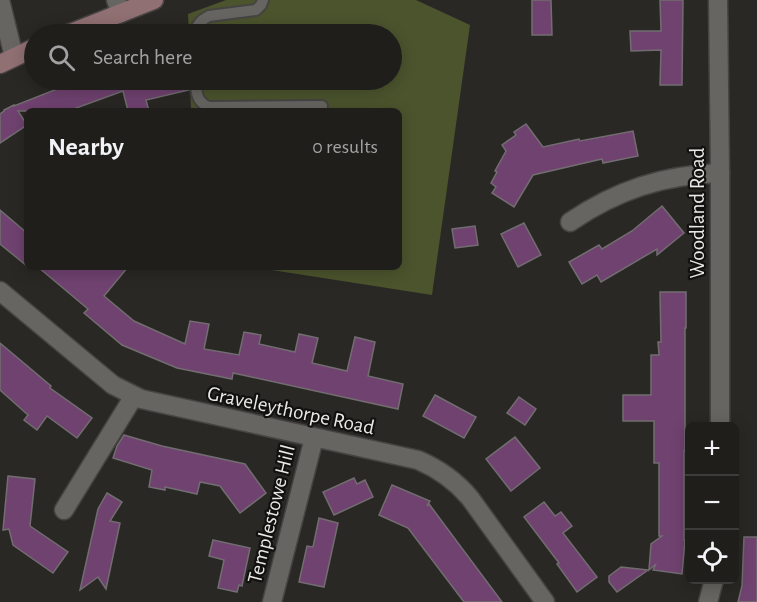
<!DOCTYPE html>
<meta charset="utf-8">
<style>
body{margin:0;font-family:"Alegreya Sans",sans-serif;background:#282724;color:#f1f3f6}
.controls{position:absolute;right:18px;bottom:18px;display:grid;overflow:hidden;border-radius:9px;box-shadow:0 3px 15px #0003}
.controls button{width:54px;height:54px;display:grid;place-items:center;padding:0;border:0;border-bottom:2px solid #3d3c3a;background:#201e1b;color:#f1f3f6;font:30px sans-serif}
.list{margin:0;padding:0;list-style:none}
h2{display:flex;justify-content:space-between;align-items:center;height:78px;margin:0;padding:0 24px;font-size:26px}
h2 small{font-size:20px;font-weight:400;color:#a2a2a3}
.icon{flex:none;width:33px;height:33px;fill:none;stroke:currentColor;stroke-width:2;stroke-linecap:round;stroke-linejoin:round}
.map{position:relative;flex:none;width:757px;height:602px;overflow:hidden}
.search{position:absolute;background:#201e1b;box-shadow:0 3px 15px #0003;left:24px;top:24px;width:378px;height:66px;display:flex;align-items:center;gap:15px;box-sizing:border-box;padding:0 21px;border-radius:33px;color:#a2a2a3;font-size:22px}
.panel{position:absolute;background:#201e1b;box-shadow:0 3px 15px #0003;left:24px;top:108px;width:378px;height:162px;border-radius:9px}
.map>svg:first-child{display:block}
.green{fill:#4b542d}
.building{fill:#704270;stroke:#716d70;stroke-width:1.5}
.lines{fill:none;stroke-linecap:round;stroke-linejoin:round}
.lane-casing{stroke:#464442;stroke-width:14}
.street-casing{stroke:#464442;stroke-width:21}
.secondary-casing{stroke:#464442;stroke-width:21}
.lane{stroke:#676561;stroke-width:10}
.street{stroke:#676561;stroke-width:18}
.secondary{stroke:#907073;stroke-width:18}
.labels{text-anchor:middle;stroke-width:4.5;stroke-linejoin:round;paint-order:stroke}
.street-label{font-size:21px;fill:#eae9e7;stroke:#11110f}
</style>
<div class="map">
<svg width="757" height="602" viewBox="0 0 757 602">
<rect width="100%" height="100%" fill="#2a2824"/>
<path class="green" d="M 226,0 L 416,0 L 470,25 L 432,295 L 252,267 L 399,267 L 399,111 L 191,111 L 190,80 L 392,80 L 392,34 L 189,34 L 188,14 Z"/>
<g class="building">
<path d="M 532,0 L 551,0 L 552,35 L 532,35 Z"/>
<path d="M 660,0 L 683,0 L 682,85 L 660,85 L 661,50 L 631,51 L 630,31 L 661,31 Z"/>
<path d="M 80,80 L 189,80 L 189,90 L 146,100 L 149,111 L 128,111 L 123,91 L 68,111 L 18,111 L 27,125 L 0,143 L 0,114 L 4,111 L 4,110 L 14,105 L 14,106 Z"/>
<path d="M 526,124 L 543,147 L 579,139 L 580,141 L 633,131 L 638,156 L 603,163 L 602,159 L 533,175 L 514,207 L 492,193 L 496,187 L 491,183 L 497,172 L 495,171 L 506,151 L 502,145 L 516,135 L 514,132 Z"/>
<path d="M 662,206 L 684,233 L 657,255 L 657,249 L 601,282 L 597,275 L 582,284 L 569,262 L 599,245 L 602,249 L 632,231 Z"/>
<path d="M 0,210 L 27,233 L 27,266 L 0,244 Z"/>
<path d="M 524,223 L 541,255 L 518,267 L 501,234 Z"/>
<path d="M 475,226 L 478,245 L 455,248 L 452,229 Z"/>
<path d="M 38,267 L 128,267 L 104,296 L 134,321 L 185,344 L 190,321 L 209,324 L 204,349 L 239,355 L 244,332 L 261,335 L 259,344 L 295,352 L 299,334 L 318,338 L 312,363 L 347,371 L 355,337 L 375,342 L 368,376 L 403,384 L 398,409 L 233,373 L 232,379 L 177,368 L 122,345 L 84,313 L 88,309 Z"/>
<path d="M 660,292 L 686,292 L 686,328 L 685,328 L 685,451 L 684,451 L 684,540 L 685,540 L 682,574 L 653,570 L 656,564 L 649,570 L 651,544 L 662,536 L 659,536 L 659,463 L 654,463 L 654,421 L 623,421 L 623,395 L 651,395 L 651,355 L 659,355 L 658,342 L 661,342 Z"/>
<path d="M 0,343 L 51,386 L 50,388 L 92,418 L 77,438 L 47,416 L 37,430 L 24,420 L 28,415 L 0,390 Z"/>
<path d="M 435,395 L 476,417 L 464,438 L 423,416 Z"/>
<path d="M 519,397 L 536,409 L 525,425 L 507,413 Z"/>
<path d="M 124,435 L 162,446 L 245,464 L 266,493 L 240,513 L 220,486 L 200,482 L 197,494 L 165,487 L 165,490 L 149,487 L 152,470 L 113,458 L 117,446 Z"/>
<path d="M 515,437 L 540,468 L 511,491 L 486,459 Z"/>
<path d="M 8,476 L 35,479 L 30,526 L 68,552 L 53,573 L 13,545 L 9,529 L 3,530 Z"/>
<path d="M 354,478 L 357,484 L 365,480 L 373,497 L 334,515 L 323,492 Z"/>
<path d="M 392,485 L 430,501 L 427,506 L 429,504 L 502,602 L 464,602 L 408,528 L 379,515 Z"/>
<path d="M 107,493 L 122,502 L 110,521 L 120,523 L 106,589 L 98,577 L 80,590 L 98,509 Z"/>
<path d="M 544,502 L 555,516 L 561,512 L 572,526 L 563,533 L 597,577 L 577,592 L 557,564 L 559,563 L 524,517 Z"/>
<path d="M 319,518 L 338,523 L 324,587 L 299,582 L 307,546 L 313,547 Z"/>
<path d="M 744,537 L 757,537 L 757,602 L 738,602 L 742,586 Z"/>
<path d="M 213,540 L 250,548 L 242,586 L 239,585 L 237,592 L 218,588 L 224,560 L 209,556 Z"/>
<path d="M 621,567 L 648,570 L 617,592 L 609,582 L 609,576 Z"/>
</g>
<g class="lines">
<defs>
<g id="lane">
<path d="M 194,34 C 196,25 201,20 209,16 L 256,10 L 261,5 L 263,0"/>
<path d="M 196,80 C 196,91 196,102 209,107 L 322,106"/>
</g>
<g id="street">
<path d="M 0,0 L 14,57"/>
<path d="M 116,0 L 121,13"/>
<path d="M 718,0 L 720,173 L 720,426"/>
<path d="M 570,222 C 617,190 663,175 720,173"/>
<path d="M 0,291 L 113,385 L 141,399 L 418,460 C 439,469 455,480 470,498 L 545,602"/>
<path d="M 64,510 L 134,396"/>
<path d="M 272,602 L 314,438"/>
<path d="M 708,602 L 714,580"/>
</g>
<g id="secondary">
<path d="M 68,34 L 154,0"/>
<path d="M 0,64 L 34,48"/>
</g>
</defs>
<use href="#lane" class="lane-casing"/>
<use href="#street" class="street-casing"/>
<use href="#secondary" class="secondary-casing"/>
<use href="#lane" class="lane"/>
<use href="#street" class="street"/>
<use href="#secondary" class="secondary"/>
</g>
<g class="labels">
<g class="street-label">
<text transform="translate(697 213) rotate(-90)" y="7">Woodland Road</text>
<text transform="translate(291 410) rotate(12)" y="7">Graveleythorpe Road</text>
<text transform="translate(271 514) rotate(-76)" y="7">Templestowe Hill</text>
</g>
</g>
</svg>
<div class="controls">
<button>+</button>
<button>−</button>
<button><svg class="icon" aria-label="locate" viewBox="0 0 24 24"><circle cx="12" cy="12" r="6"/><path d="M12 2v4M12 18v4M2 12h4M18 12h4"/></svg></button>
</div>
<div class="search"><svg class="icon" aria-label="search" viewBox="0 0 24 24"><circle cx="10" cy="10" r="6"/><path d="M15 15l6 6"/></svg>Search here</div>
<section class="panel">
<h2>Nearby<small>0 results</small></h2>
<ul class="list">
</ul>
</section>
</div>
